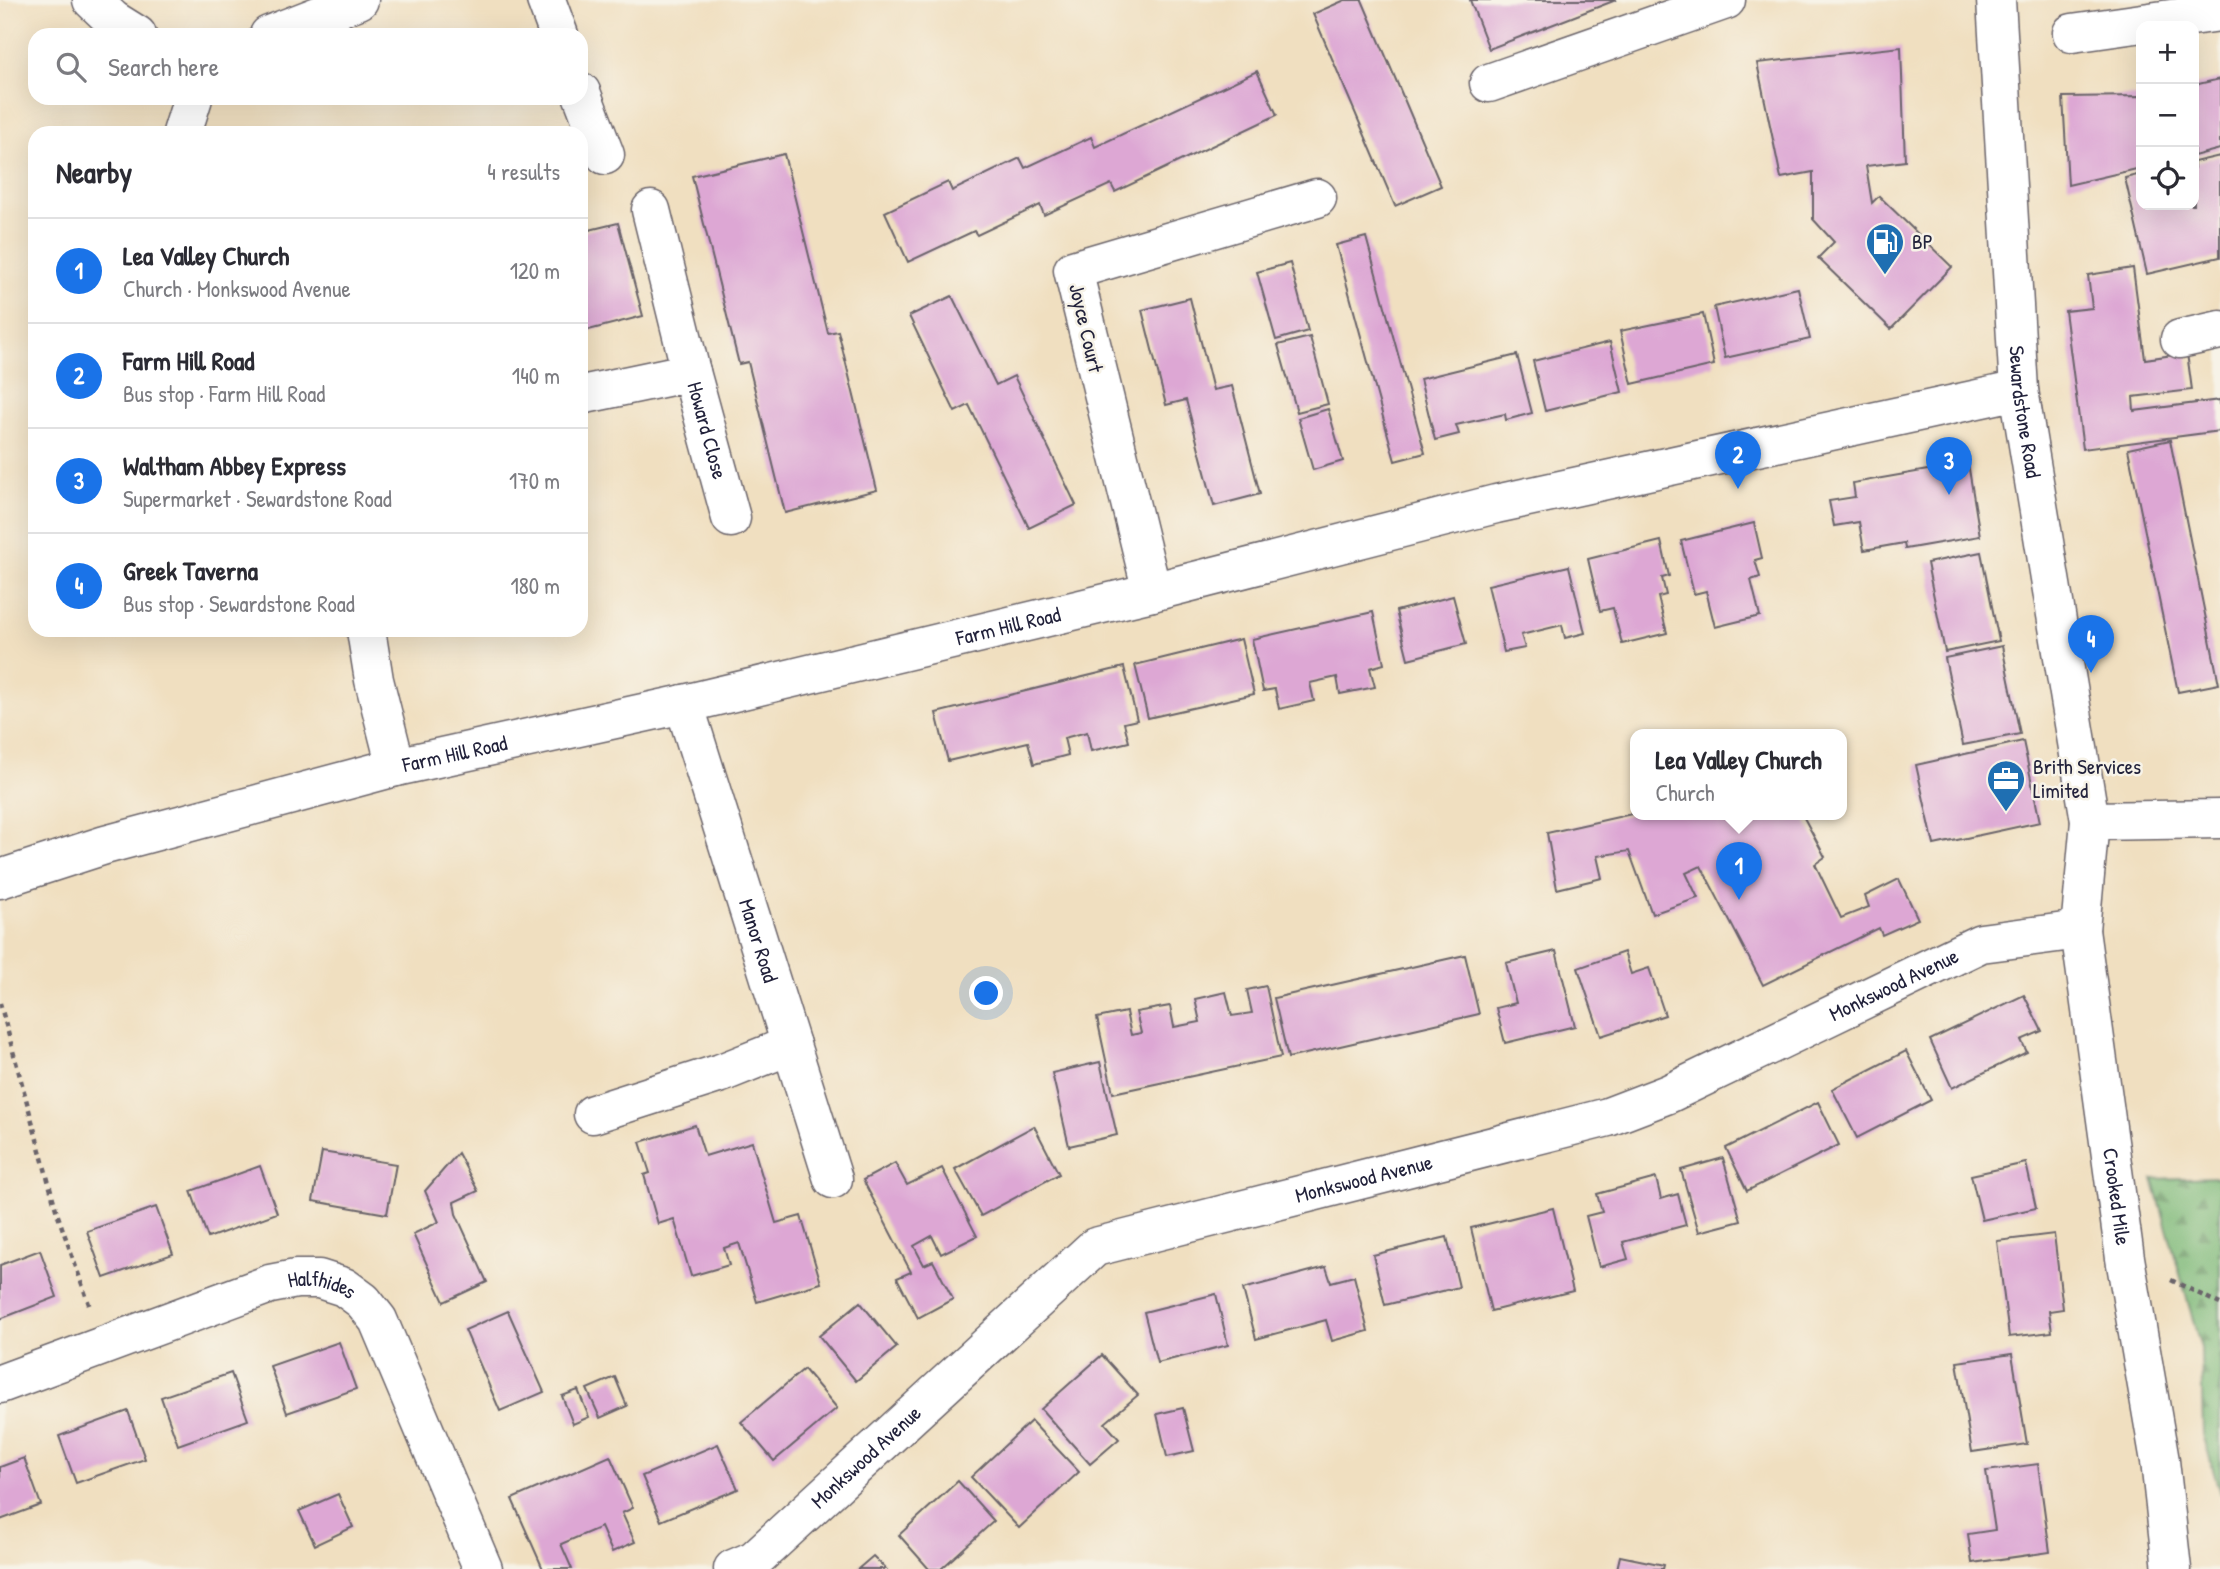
<!DOCTYPE html>
<meta charset="utf-8">
<style>
body{margin:0;font-family:"Patrick Hand",sans-serif;background:#f7f7f7;color:#2b2b33}
.controls{position:absolute;right:21px;top:21px;display:grid;overflow:hidden;border-radius:14px;box-shadow:0 7px 28px #0002}
.controls button{width:63px;height:63px;display:grid;place-items:center;padding:0;border:0;border-bottom:2px solid #e1e1e2;background:#fff;color:#2b2b33;font:35px sans-serif}
.you{position:absolute;left:987px;top:994px;width:24px;height:24px;margin:-18px;border:5px solid #fff;border-radius:50%;background:#1a73e8;box-shadow:0 0 0 10px #1a73e833}
.badge{display:grid;place-items:center;width:46px;height:46px;border-radius:50%;background:#1a73e8;color:#fff;font-size:23px;font-weight:700}
.pin{position:absolute;translate:-50% -58px;filter:drop-shadow(0 2px 4px #0008)}
.pin::after{content:'';position:absolute;top:37px;width:24px;height:21px;background:inherit;clip-path:polygon(0 0,100% 0,50% 100%)}
.popup{position:absolute;left:1630px;top:729px;width:217px;height:91px;box-sizing:border-box;display:grid;place-content:center;border-radius:14px;background:#fff;filter:drop-shadow(0 2px 5px #0005);font-size:23px;white-space:nowrap;color:#7c7c81}
.popup b{font-size:26px;color:#2b2b33}
.popup::after{content:'';position:absolute;left:50%;top:100%;margin-left:-14px;border:14px solid transparent;border-top-color:#fff}
.list{margin:0;padding:0;list-style:none}
h2{display:flex;justify-content:space-between;align-items:center;height:91px;margin:0;padding:0 28px;font-size:30px}
h2 small{font-size:23px;font-weight:400;color:#7c7c81}
.list li{display:grid;grid-template-columns:46px 1fr auto;gap:21px;align-items:center;box-sizing:border-box;height:105px;padding:0 28px;border-top:2px solid #e1e1e2}
.list b{display:block;font-size:26px;white-space:nowrap}
.list p{margin:0;font-size:23px;white-space:nowrap;color:#7c7c81}
.list em{font-size:23px;font-style:normal;color:#7c7c81}
.icon{flex:none;width:38px;height:38px;fill:none;stroke:currentColor;stroke-width:2;stroke-linecap:round;stroke-linejoin:round}
.map{position:relative;flex:none;width:2220px;height:1569px;overflow:hidden}
.search{position:absolute;background:#fff;box-shadow:0 7px 28px #0002;left:28px;top:28px;width:560px;height:77px;display:flex;align-items:center;gap:18px;box-sizing:border-box;padding:0 24px;border-radius:21px;color:#7c7c81;font-size:26px}
.panel{position:absolute;background:#fff;box-shadow:0 7px 28px #0002;left:28px;top:126px;width:560px;height:511px;border-radius:21px}
.map>svg:first-child{display:block}
.forest{fill:url(#forest-firs);stroke:#506e5a;stroke-width:2}
.building{fill:#dda7d4}
.lines{fill:none;stroke-linecap:round;stroke-linejoin:round}
.minor-casing{stroke:#6a646a;stroke-width:41}
.path{stroke:#6a646a;stroke-width:4.5;stroke-dasharray:5 5;stroke-linecap:butt}
.minor{stroke:#fff;stroke-width:38}
.labels{text-anchor:middle;stroke-width:5;stroke-linejoin:round;paint-order:stroke}
.poi-label{font-size:21px;fill:#22223b;stroke:#f7f3e8;text-anchor:start}
.street-label{font-size:21px;fill:#22223b;stroke:#f7f3e8}
</style>
<div class="map">
<svg width="2220" height="1569" viewBox="0 0 2220 1569">
<defs>
<pattern id="forest-firs" width="22" height="20" patternUnits="userSpaceOnUse" patternTransform="scale(1.75)"><rect width="22" height="20" fill="#7eb978"/><path d="M5 1l3.5 6h-7zM16 11l3.5 6h-7z" fill="#679664"/></pattern>
</defs>
<rect width="100%" height="100%" fill="#f7f3e8"/>
<filter id="ink" filterUnits="userSpaceOnUse"><feTurbulence type="fractalNoise" baseFrequency=".0143" numOctaves="2"/><feDisplacementMap in="SourceGraphic" scale="14" xChannelSelector="R" yChannelSelector="G"/><feConvolveMatrix kernelMatrix="1 2 1 2 8 2 1 2 1" color-interpolation-filters="sRGB"/></filter>
<filter id="wash" filterUnits="userSpaceOnUse"><feTurbulence type="fractalNoise" baseFrequency=".00686" numOctaves="4" result="noise"/><feDisplacementMap in="SourceGraphic" scale="28" xChannelSelector="R" yChannelSelector="G"/><feGaussianBlur stdDeviation="1.57" result="paint"/><feColorMatrix in="noise" values="0 0 0 0 0 0 0 0 0 0 0 0 0 0 0 0 0 1.4 0 .05"/><feComposite in="paint" operator="in"/></filter>
<g filter="url(#wash)">
<rect width="100%" height="100%" fill="#f0dfc0"/>
<path class="forest" d="M 2220,1177 L 2220,1494 L 2203,1434 L 2201,1348 L 2153,1179 Z"/>
<g id="blocks">
<g class="building">
<path d="M 1345,0 L 1362,0 L 1441,186 L 1395,206 L 1313,14 Z"/>
<path d="M 1470,0 L 1616,0 L 1489,49 Z"/>
<path d="M 1901,47 L 1905,161 L 1866,166 L 1872,203 L 1879,196 L 1952,267 L 1891,329 L 1818,258 L 1834,242 L 1813,219 L 1813,172 L 1781,178 L 1757,63 Z"/>
<path d="M 1257,71 L 1277,115 L 1115,192 L 1111,184 L 1044,215 L 1040,205 L 977,235 L 974,231 L 908,262 L 885,212 L 948,182 L 952,191 L 1020,158 L 1025,168 L 1091,137 L 1095,147 Z"/>
<path d="M 2220,79 L 2220,149 L 2194,156 L 2194,85 Z"/>
<path d="M 2141,96 L 2141,168 L 2068,185 L 2063,97 Z"/>
<path d="M 784,154 L 828,333 L 838,331 L 877,490 L 785,513 L 748,362 L 739,364 L 692,176 Z"/>
<path d="M 2220,156 L 2220,257 L 2147,274 L 2125,178 L 2141,174 L 2141,205 L 2194,205 L 2194,162 Z"/>
<path d="M 618,223 L 643,316 L 581,332 L 581,232 Z"/>
<path d="M 1366,237 L 1425,453 L 1395,461 L 1336,245 Z"/>
<path d="M 1290,263 L 1308,331 L 1276,340 L 1257,272 Z"/>
<path d="M 2133,268 L 2145,359 L 2187,353 L 2192,390 L 2133,397 L 2134,411 L 2220,400 L 2220,431 L 2083,449 L 2065,311 L 2092,308 L 2088,275 Z"/>
<path d="M 1798,288 L 1810,339 L 1725,358 L 1714,307 Z"/>
<path d="M 952,296 L 996,385 L 1014,376 L 1076,505 L 1029,528 L 969,405 L 955,412 L 909,316 Z"/>
<path d="M 1190,298 L 1213,390 L 1232,386 L 1260,494 L 1214,506 L 1186,400 L 1166,405 L 1142,310 Z"/>
<path d="M 1703,314 L 1714,365 L 1632,384 L 1620,331 Z"/>
<path d="M 1310,337 L 1328,404 L 1297,412 L 1278,345 Z"/>
<path d="M 1610,342 L 1622,392 L 1545,411 L 1533,361 Z"/>
<path d="M 1517,355 L 1532,413 L 1506,420 L 1505,414 L 1456,425 L 1459,434 L 1435,440 L 1420,379 Z"/>
<path d="M 1328,409 L 1343,461 L 1313,470 L 1298,418 Z"/>
<path d="M 2170,440 L 2219,684 L 2178,692 L 2128,449 Z"/>
<path d="M 1968,463 L 1980,536 L 1905,549 L 1904,543 L 1864,550 L 1859,522 L 1834,526 L 1829,501 L 1855,497 L 1853,483 Z"/>
<path d="M 1754,523 L 1762,558 L 1755,560 L 1760,577 L 1751,580 L 1760,616 L 1715,627 L 1706,591 L 1694,594 L 1681,541 Z"/>
<path d="M 1661,541 L 1669,576 L 1662,578 L 1666,595 L 1658,597 L 1667,633 L 1622,644 L 1613,608 L 1600,611 L 1588,559 Z"/>
<path d="M 1981,552 L 1999,641 L 1945,652 L 1927,563 Z"/>
<path d="M 1569,566 L 1585,633 L 1565,638 L 1562,625 L 1521,635 L 1525,648 L 1504,652 L 1488,585 Z"/>
<path d="M 1453,596 L 1466,644 L 1408,659 L 1396,611 Z"/>
<path d="M 1373,612 L 1384,664 L 1370,668 L 1375,687 L 1340,694 L 1337,677 L 1310,683 L 1314,701 L 1279,709 L 1275,689 L 1263,691 L 1252,639 Z"/>
<path d="M 1241,639 L 1254,694 L 1148,718 L 1135,665 Z"/>
<path d="M 2002,646 L 2020,734 L 1963,745 L 1945,658 Z"/>
<path d="M 1124,667 L 1137,720 L 1124,723 L 1129,742 L 1091,751 L 1087,732 L 1064,738 L 1068,755 L 1034,764 L 1028,742 L 948,761 L 936,713 Z"/>
<path d="M 2023,741 L 2040,822 L 1934,845 L 1916,765 Z"/>
<path d="M 1636,813 L 1722,814 L 1723,817 L 1730,814 L 1802,814 L 1825,857 L 1815,864 L 1841,918 L 1869,907 L 1865,896 L 1899,879 L 1918,919 L 1882,935 L 1879,928 L 1763,985 L 1701,866 L 1686,873 L 1698,898 L 1652,914 L 1629,851 L 1597,856 L 1602,878 L 1557,889 L 1547,833 Z"/>
<path d="M 1556,951 L 1575,1026 L 1505,1043 L 1496,1008 L 1516,1003 L 1506,963 Z"/>
<path d="M 1624,952 L 1631,974 L 1649,968 L 1665,1015 L 1601,1036 L 1578,968 Z"/>
<path d="M 1465,955 L 1479,1014 L 1288,1058 L 1274,998 Z"/>
<path d="M 1266,986 L 1281,1057 L 1113,1093 L 1097,1018 L 1126,1012 L 1131,1035 L 1141,1033 L 1136,1012 L 1170,1006 L 1174,1027 L 1200,1022 L 1195,999 L 1226,992 L 1232,1016 L 1252,1013 L 1247,990 Z"/>
<path d="M 2024,995 L 2042,1031 L 2021,1040 L 2027,1052 L 1952,1088 L 1930,1040 Z"/>
<path d="M 1906,1051 L 1931,1100 L 1857,1138 L 1832,1089 Z"/>
<path d="M 1100,1062 L 1117,1135 L 1069,1146 L 1052,1073 Z"/>
<path d="M 1818,1102 L 1839,1145 L 1747,1191 L 1726,1148 Z"/>
<path d="M 695,1125 L 705,1156 L 752,1142 L 776,1223 L 801,1216 L 821,1283 L 757,1302 L 739,1243 L 724,1248 L 729,1265 L 691,1276 L 674,1219 L 658,1224 L 644,1175 L 650,1173 L 640,1142 Z"/>
<path d="M 1034,1126 L 1059,1174 L 981,1216 L 955,1169 Z"/>
<path d="M 322,1152 L 396,1164 L 387,1214 L 313,1201 Z"/>
<path d="M 458,1153 L 478,1191 L 454,1202 L 456,1214 L 487,1282 L 444,1302 L 413,1234 L 439,1222 L 425,1191 Z"/>
<path d="M 1723,1158 L 1741,1221 L 1699,1232 L 1681,1170 Z"/>
<path d="M 895,1163 L 907,1185 L 942,1168 L 977,1236 L 941,1254 L 932,1236 L 914,1246 L 924,1265 L 933,1261 L 953,1299 L 918,1318 L 897,1278 L 911,1272 L 863,1180 Z"/>
<path d="M 2026,1163 L 2036,1208 L 1982,1220 L 1971,1175 Z"/>
<path d="M 260,1166 L 277,1213 L 208,1238 L 191,1191 Z"/>
<path d="M 1656,1178 L 1661,1199 L 1678,1194 L 1686,1225 L 1623,1242 L 1628,1259 L 1599,1267 L 1586,1216 L 1602,1212 L 1597,1194 Z"/>
<path d="M 156,1207 L 173,1254 L 104,1278 L 87,1231 Z"/>
<path d="M 1553,1208 L 1573,1291 L 1491,1311 L 1471,1228 Z"/>
<path d="M 2054,1234 L 2063,1309 L 2049,1311 L 2052,1332 L 2009,1337 L 1997,1241 Z"/>
<path d="M 1447,1237 L 1459,1287 L 1385,1305 L 1373,1255 Z"/>
<path d="M 40,1250 L 57,1297 L 0,1319 L 0,1265 Z"/>
<path d="M 1326,1267 L 1331,1282 L 1354,1276 L 1368,1331 L 1332,1341 L 1326,1320 L 1256,1339 L 1243,1289 Z"/>
<path d="M 1216,1294 L 1228,1345 L 1157,1363 L 1144,1312 Z"/>
<path d="M 860,1302 L 897,1347 L 856,1381 L 819,1336 Z"/>
<path d="M 508,1311 L 544,1392 L 500,1411 L 465,1330 Z"/>
<path d="M 339,1342 L 356,1389 L 287,1413 L 270,1366 Z"/>
<path d="M 2012,1354 L 2027,1444 L 1972,1452 L 1957,1362 Z"/>
<path d="M 1102,1355 L 1138,1395 L 1105,1423 L 1119,1439 L 1090,1464 L 1041,1409 Z"/>
<path d="M 804,1369 L 837,1408 L 774,1461 L 741,1422 Z"/>
<path d="M 231,1373 L 248,1420 L 178,1445 L 161,1397 Z"/>
<path d="M 615,1377 L 627,1406 L 600,1418 L 587,1389 Z"/>
<path d="M 578,1390 L 589,1417 L 573,1424 L 562,1396 Z"/>
<path d="M 1183,1408 L 1194,1451 L 1167,1457 L 1157,1414 Z"/>
<path d="M 128,1411 L 145,1459 L 76,1483 L 59,1436 Z"/>
<path d="M 1031,1421 L 1079,1472 L 1019,1528 L 971,1477 Z"/>
<path d="M 718,1444 L 738,1489 L 661,1521 L 642,1476 Z"/>
<path d="M 610,1456 L 633,1508 L 622,1513 L 635,1542 L 612,1552 L 601,1527 L 561,1544 L 572,1569 L 543,1569 L 512,1499 Z"/>
<path d="M 24,1458 L 41,1505 L 0,1520 L 0,1467 Z"/>
<path d="M 2038,1464 L 2050,1552 L 1972,1563 L 1968,1534 L 1995,1530 L 1986,1471 Z"/>
<path d="M 958,1481 L 994,1521 L 941,1569 L 929,1569 L 899,1535 Z"/>
<path d="M 338,1494 L 353,1527 L 315,1545 L 299,1511 Z"/>
<path d="M 873,1556 L 886,1569 L 858,1569 Z"/>
<path d="M 1620,1556 L 1664,1565 L 1663,1569 L 1617,1569 Z"/>
</g>
</g>
</g>
<g filter="url(#ink)">
<use href="#blocks" fill-opacity="0" stroke="#6a646a" stroke-width="2"/>
<g class="lines">
<defs>
<g id="minor">
<path d="M 92,0 L 113,20 L 137,35"/>
<path d="M 546,0 L 559,35"/>
<path id="s1" d="M 1996,0 L 2019,390 L 2090,821 L 2080,930 L 2125,1258 L 2160,1461 L 2172,1569"/>
<path d="M 2072,33 L 2220,12"/>
<path d="M 269,35 L 359,0"/>
<path d="M 1489,83 L 1726,0"/>
<path d="M 581,92 L 605,155"/>
<path d="M 182,133 L 193,98"/>
<path d="M 651,210 L 691,372"/>
<path d="M 2180,339 L 2220,330"/>
<path id="s2" d="M 581,395 L 691,372 L 731,518"/>
<path d="M 1152,592 L 1073,270 L 1317,198"/>
<path d="M 366,630 L 374,680 L 396,767"/>
<path id="s3" d="M 684,704 L 833,1179"/>
<path d="M 2090,821 L 2220,819"/>
<path id="s4" d="M 0,879 L 105,845 L 396,767 L 684,704 L 1152,592 L 1496,504 L 2019,390"/>
<path d="M 593,1114 L 721,1073 L 791,1045"/>
<path id="s5" d="M 0,1384 L 270,1284 L 296,1279 L 319,1279 L 344,1287 L 363,1301 L 378,1320 L 483,1569"/>
<path id="s6" d="M 733,1569 L 754,1560 L 1095,1247 L 1608,1117 L 1668,1094 L 1981,943 L 2080,930"/>
</g>
</defs>
<use href="#minor" class="minor-casing"/>
<g class="path">
<path d="M 0,1003 L 57,1213 L 90,1307"/>
<path d="M 2171,1280 L 2220,1304"/>
</g>
<use href="#minor" class="minor"/>
</g>
</g>
<defs>
<symbol id="fuel-pin" viewBox="-11 -11 22 30"><path d="M0 17L-7.5 6A9.5 9.5 0 1 1 7.5 6Z" fill="#1f6fb2" stroke="#f7f3e8"/><path d="M-5.5-6h7V0h2V4h1.3V-2.5L3-4.5l.8-.8L6-3V5H2.5V1h-1V6h-7ZM-4.2-4.7v3.2H.2V-4.7Z" fill="#fff"/></symbol>
<symbol id="office-pin" viewBox="-11 -11 22 30"><path d="M0 17L-7.5 6A9.5 9.5 0 1 1 7.5 6Z" fill="#1f6fb2" stroke="#f7f3e8"/><path d="M-6-3h4V-5.5h4V-3h4V5H-6ZM-1-4.5V-3h2v-1.5ZM-6 0V1H6V0Z" fill="#fff"/></symbol>
</defs>
<g fill-rule="evenodd">
<use href="#fuel-pin" x="1863" y="220" width="44" height="60"/>
<use href="#office-pin" x="1984" y="757" width="44" height="60"/>
</g>
<g class="labels">
<g class="poi-label">
<text x="1912" y="249">BP</text>
<text x="2033" y="774">Brith Services<tspan x="2033" dy="24">Limited</tspan></text>
</g>
<g class="street-label">
<text transform="translate(1086 328) rotate(77)" y="7">Joyce Court</text>
<text dy="7" stroke="none"><textPath href="#s1" startOffset="413">Sewardstone Road</textPath></text>
<text dy="7" stroke="none"><textPath href="#s2" startOffset="173">Howard Close</textPath></text>
<text dy="7" stroke="none"><textPath href="#s4" startOffset="1040">Farm Hill Road</textPath></text>
<text dy="7" stroke="none"><textPath href="#s4" startOffset="472">Farm Hill Road</textPath></text>
<text dy="7" stroke="none"><textPath href="#s3" startOffset="248">Manor Road</textPath></text>
<text dy="7" stroke="none"><textPath href="#s6" startOffset="1330">Monkswood Avenue</textPath></text>
<text dy="7" stroke="none"><textPath href="#s6" startOffset="763">Monkswood Avenue</textPath></text>
<text dy="7" stroke="none"><textPath href="#s1" startOffset="1206">Crooked Mile</textPath></text>
<text dy="7" stroke="none"><textPath href="#s5" startOffset="341">Halfhides</textPath></text>
<text dy="7" stroke="none"><textPath href="#s6" startOffset="175">Monkswood Avenue</textPath></text>
</g>
</g>
</svg>
<div class="controls">
<button>+</button>
<button>−</button>
<button><svg class="icon" aria-label="locate" viewBox="0 0 24 24"><circle cx="12" cy="12" r="6"/><path d="M12 2v4M12 18v4M2 12h4M18 12h4"/></svg></button>
</div>
<div class="you"></div>
<div class="pin badge" style="left:1739px;top:900px">1</div>
<div class="popup"><b>Lea Valley Church</b>Church</div>
<div class="pin badge" style="left:1738px;top:489px">2</div>
<div class="pin badge" style="left:1949px;top:495px">3</div>
<div class="pin badge" style="left:2091px;top:673px">4</div>
<div class="search"><svg class="icon" aria-label="search" viewBox="0 0 24 24"><circle cx="10" cy="10" r="6"/><path d="M15 15l6 6"/></svg>Search here</div>
<section class="panel">
<h2>Nearby<small>4 results</small></h2>
<ul class="list">
<li><span class="badge">1</span><div><b>Lea Valley Church</b><p>Church · Monkswood Avenue</p></div><em>120 m</em></li>
<li><span class="badge">2</span><div><b>Farm Hill Road</b><p>Bus stop · Farm Hill Road</p></div><em>140 m</em></li>
<li><span class="badge">3</span><div><b>Waltham Abbey Express</b><p>Supermarket · Sewardstone Road</p></div><em>170 m</em></li>
<li><span class="badge">4</span><div><b>Greek Taverna</b><p>Bus stop · Sewardstone Road</p></div><em>180 m</em></li>
</ul>
</section>
</div>
